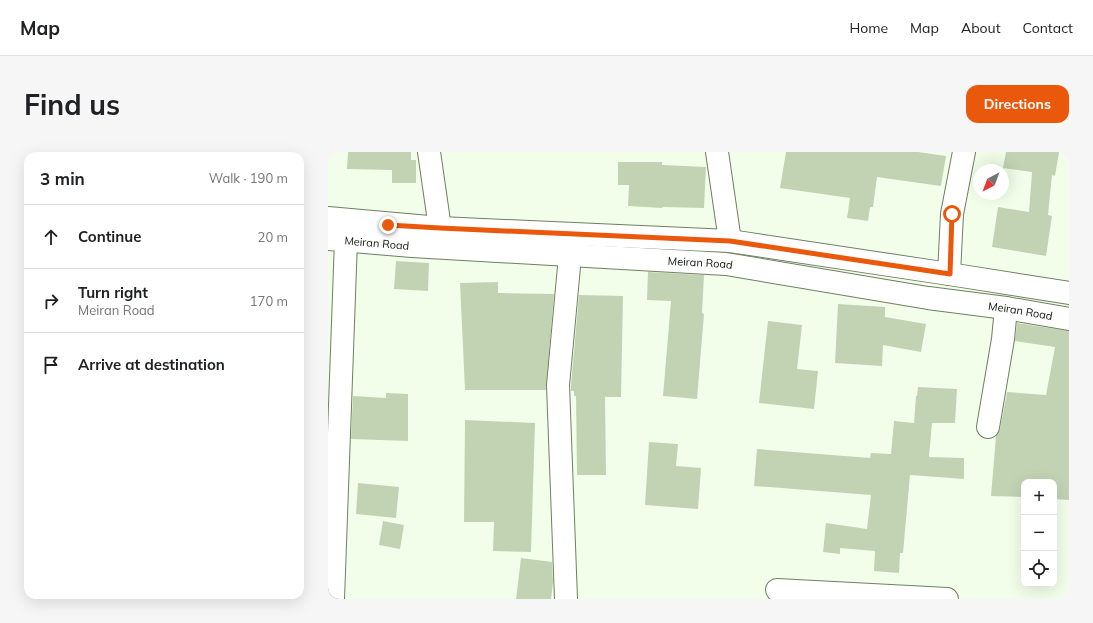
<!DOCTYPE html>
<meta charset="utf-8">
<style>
body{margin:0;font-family:Mulish,sans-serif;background:#f6f6f6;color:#202124}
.controls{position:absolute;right:12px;bottom:12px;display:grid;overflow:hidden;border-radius:8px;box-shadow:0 4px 16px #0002}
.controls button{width:36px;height:36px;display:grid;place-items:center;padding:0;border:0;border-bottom:1px solid #e0e0e0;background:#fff;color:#202124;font:20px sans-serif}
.compass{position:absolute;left:645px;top:12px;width:36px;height:36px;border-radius:50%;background:#fff;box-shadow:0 4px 16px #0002;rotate:221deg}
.stop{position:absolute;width:12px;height:12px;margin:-9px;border:3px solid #ea580c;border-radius:50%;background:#fff}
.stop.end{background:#ea580c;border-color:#fff;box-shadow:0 1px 4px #0008}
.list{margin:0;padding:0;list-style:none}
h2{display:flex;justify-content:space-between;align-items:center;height:52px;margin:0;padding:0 16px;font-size:17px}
h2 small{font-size:13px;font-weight:400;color:#757577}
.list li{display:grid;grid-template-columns:26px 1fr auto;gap:12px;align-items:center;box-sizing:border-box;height:64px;padding:0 16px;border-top:1px solid #e0e0e0}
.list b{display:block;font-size:15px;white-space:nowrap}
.list p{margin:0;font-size:13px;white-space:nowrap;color:#757577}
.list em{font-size:13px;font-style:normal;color:#757577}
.icon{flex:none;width:22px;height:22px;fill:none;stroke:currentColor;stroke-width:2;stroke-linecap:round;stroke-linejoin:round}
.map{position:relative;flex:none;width:741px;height:447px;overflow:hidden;border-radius:12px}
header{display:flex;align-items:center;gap:24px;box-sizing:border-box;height:56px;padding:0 20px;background:#fff;border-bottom:1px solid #e0e0e0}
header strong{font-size:19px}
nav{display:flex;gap:22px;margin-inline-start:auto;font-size:14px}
.intro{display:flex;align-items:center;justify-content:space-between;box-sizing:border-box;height:96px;padding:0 24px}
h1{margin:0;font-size:28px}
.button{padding:10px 18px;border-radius:12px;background:#ea580c;color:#fff;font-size:14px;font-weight:700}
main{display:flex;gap:24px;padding:0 24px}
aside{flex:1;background:#fff;border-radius:12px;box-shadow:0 4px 16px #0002}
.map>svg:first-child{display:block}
.building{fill:#c2d3b4}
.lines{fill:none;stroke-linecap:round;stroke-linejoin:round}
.street-casing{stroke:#6f7f62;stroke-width:24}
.secondary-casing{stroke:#6f7f62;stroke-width:24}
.street{stroke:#fff;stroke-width:22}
.secondary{stroke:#fff;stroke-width:22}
.route{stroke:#ea580c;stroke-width:5}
.labels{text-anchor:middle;stroke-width:4;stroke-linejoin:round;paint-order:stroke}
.street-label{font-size:11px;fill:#0e1409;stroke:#f3feea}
</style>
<header>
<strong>Map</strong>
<nav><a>Home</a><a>Map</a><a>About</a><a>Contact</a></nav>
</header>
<div class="intro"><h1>Find us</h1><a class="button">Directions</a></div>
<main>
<aside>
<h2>3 min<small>Walk · 190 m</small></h2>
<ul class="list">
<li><svg class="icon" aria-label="ahead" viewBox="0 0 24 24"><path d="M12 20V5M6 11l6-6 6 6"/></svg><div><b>Continue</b></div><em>20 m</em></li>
<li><svg class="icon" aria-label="right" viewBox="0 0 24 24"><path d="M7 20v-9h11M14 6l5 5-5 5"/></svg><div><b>Turn right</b><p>Meiran Road</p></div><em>170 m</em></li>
<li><svg class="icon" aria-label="arrive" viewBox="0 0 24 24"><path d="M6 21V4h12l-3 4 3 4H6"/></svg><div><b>Arrive at destination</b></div></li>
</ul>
</aside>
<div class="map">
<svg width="741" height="447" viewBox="0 0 741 447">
<rect width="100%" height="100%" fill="#f3feea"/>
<g class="building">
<path d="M 20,0 L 83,0 L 83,8 L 88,8 L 88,31 L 64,31 L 64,18 L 19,17 Z"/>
<path d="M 458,0 L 590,0 L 618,4 L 613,34 L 549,25 L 545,55 L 542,55 L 540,69 L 519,66 L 522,46 L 452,36 Z"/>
<path d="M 678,0 L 731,0 L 727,24 L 724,23 L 720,63 L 724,64 L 718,104 L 664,95 L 670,55 L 701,60 L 704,20 L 675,16 Z"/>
<path d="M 290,10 L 334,10 L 334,13 L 378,15 L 376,56 L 335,55 L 334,56 L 300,54 L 301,33 L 290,33 Z"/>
<path d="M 68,109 L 101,111 L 100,139 L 66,137 Z"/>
<path d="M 320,120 L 376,123 L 374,161 L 376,162 L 369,247 L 335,244 L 343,149 L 319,148 Z"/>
<path d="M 170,130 L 170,141 L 226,142 L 218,238 L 137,238 L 132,131 Z"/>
<path d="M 251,143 L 295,144 L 293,245 L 277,245 L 278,323 L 249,323 L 248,244 L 246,244 L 246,239 L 243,239 L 243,233 Z"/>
<path d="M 510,152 L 557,155 L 557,165 L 598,172 L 593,200 L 555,193 L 554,214 L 507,211 Z"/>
<path d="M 440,169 L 474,173 L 469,217 L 490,219 L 486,257 L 431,251 Z"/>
<path d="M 689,171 L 741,179 L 741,348 L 726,347 L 726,330 L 696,330 L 696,345 L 663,344 L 668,284 L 672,277 L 679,240 L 718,243 L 727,195 L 687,189 Z"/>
<path d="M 590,235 L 629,237 L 627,271 L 604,271 L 601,305 L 636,306 L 636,327 L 582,323 L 575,401 L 572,401 L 571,421 L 546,419 L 547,399 L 512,396 L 512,402 L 495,400 L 498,371 L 539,377 L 543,343 L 426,334 L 429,297 L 542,306 L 543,301 L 563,302 L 566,269 L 586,271 L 588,244 L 589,244 Z"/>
<path d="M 58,241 L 80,242 L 80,289 L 23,287 L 25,244 L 58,246 Z"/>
<path d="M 137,268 L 207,271 L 203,400 L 165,399 L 166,370 L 136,370 Z"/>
<path d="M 321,290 L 350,292 L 348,314 L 373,316 L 370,357 L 317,353 Z"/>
<path d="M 30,331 L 71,335 L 68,366 L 28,362 Z"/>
<path d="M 55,369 L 76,373 L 72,397 L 51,393 Z"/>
<path d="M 193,406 L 224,410 L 225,430 L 223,447 L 188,447 Z"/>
</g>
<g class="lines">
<defs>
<g id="street">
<path d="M 101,0 L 112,76"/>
<path d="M 389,0 L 402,89"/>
<path d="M 621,122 L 624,62 L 636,0"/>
<path d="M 660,275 L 675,187 L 678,156"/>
<path d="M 449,438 L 619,447"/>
<path d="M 5,447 L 18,88"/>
<path d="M 238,447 L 230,233 L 242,104"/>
</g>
<g id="secondary">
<path d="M 0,66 L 112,76 L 402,89 L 621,122 L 741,141"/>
<path id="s1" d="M 0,87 L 84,94 L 398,112 L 600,146 L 678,156 L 741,167"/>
</g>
</defs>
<use href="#street" class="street-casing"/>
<use href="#secondary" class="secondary-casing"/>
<use href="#street" class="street"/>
<use href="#secondary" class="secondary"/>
</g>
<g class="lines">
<path class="route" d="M 60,73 L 112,76 L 402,89 L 622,122 L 624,62"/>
</g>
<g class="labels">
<g class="street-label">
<text dy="4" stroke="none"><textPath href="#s1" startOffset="49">Meiran Road</textPath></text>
<text dy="4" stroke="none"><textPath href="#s1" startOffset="373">Meiran Road</textPath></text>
<text dy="4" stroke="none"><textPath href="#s1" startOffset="697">Meiran Road</textPath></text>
</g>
</g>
</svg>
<div class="controls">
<button>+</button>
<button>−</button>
<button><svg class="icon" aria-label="locate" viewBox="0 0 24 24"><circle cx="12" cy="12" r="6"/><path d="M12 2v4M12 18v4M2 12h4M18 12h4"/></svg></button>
</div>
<svg class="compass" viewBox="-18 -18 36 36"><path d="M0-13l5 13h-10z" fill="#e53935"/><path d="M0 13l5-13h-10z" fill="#757577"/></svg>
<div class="stop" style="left:624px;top:62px"></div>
<div class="stop end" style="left:60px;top:73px"></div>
</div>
</main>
